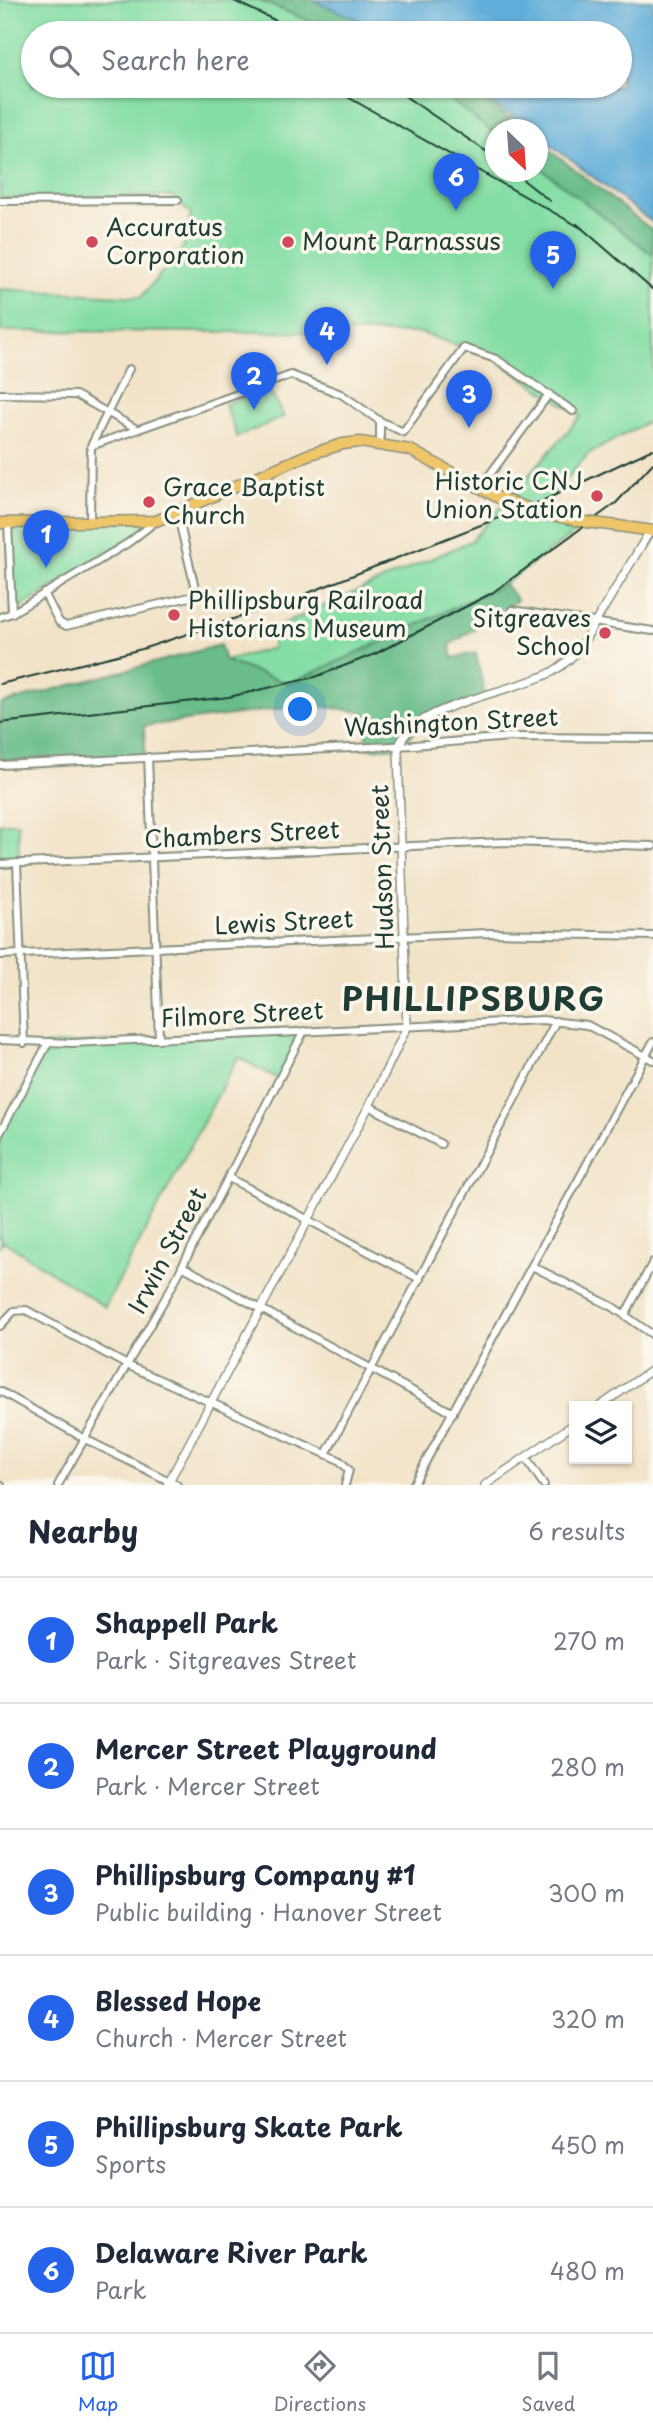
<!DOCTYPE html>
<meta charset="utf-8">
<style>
body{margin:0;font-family:"Playpen Sans",sans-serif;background:#f2f2f3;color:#1f2937}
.controls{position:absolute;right:21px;bottom:21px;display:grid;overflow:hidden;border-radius:0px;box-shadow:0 2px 5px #0004}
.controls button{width:63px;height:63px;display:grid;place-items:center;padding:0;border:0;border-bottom:2px solid #e0e1e3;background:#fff;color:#1f2937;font:35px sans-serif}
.compass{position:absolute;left:485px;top:119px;width:63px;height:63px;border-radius:50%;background:#fff;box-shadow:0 2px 5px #0004;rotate:155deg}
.you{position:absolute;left:301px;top:710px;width:24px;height:24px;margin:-18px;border:5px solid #fff;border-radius:50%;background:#1a73e8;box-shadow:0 0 0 10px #1a73e833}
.badge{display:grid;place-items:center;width:46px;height:46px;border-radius:50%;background:#2563eb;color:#fff;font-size:23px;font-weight:700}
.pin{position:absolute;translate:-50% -58px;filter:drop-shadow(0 2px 4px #0008)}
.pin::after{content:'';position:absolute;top:37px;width:24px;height:21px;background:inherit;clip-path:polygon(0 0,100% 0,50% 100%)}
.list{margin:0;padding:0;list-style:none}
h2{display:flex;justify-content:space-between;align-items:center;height:91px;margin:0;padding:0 28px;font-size:30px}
h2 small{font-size:23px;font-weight:400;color:#747a83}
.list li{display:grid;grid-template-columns:46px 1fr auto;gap:21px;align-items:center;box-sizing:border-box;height:126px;padding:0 28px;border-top:2px solid #e0e1e3}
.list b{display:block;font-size:26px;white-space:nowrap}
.list p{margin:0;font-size:23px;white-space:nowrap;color:#747a83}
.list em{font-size:23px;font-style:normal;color:#747a83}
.icon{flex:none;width:38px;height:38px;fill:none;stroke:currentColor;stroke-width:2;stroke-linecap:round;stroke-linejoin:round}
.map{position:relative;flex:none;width:653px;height:1485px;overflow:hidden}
.search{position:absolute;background:#fff;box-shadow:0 2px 5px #0004;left:21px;right:21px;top:21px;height:77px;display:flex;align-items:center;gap:18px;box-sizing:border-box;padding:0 24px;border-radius:38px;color:#747a83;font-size:26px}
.sheet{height:847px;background:#fff}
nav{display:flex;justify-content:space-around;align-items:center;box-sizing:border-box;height:98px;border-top:2px solid #e0e1e3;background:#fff;font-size:19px;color:#747a83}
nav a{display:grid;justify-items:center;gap:4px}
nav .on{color:#2563eb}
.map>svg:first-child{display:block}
.green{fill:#84dea4;stroke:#528e6c;stroke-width:2}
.forest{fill:#6bbd8a;stroke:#457d5f;stroke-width:2}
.water{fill:#60add9;stroke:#407586;stroke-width:2}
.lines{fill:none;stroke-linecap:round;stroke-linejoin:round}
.minor-casing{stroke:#88907e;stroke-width:10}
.tertiary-casing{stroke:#88907e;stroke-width:10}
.primary-casing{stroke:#88907e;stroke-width:13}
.minor{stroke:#fff;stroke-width:6}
.tertiary{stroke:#fff;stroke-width:7}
.primary{stroke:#eec569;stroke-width:10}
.rail{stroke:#1f3d34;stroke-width:2}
.primary-bridge-casing{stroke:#88907e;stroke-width:13;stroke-linecap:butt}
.primary-bridge{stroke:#eec569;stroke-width:10}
.poi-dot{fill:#d1495b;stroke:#fbf7ec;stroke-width:2.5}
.labels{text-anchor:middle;stroke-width:7;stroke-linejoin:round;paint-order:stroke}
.poi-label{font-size:24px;fill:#1f3d34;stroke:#fbf7ec;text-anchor:start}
.street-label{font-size:24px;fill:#1f3d34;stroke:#fbf7ec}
.district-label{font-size:32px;font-weight:bold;letter-spacing:2px;fill:#1f3d34;stroke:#fbf7ec}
</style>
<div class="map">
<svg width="653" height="1485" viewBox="0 0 653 1485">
<rect width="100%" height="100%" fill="#fbf7ec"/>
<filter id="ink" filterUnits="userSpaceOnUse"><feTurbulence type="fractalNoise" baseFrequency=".0143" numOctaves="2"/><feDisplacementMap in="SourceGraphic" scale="14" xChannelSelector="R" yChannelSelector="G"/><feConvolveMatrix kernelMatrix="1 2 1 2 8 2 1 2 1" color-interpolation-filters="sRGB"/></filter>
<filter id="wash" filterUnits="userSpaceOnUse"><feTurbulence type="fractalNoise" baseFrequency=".00686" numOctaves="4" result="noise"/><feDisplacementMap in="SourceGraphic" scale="28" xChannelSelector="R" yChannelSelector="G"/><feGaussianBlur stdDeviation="1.57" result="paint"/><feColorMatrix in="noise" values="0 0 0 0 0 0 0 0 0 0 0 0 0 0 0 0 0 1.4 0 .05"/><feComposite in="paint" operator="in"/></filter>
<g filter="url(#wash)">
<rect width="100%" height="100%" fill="#f2e3c8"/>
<g class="green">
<path d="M 0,0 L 258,0 L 339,33 L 33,33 L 33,86 L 432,86 L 495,134 L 496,172 L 538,172 L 538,166 L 653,255 L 653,419 L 588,454 L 539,511 L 587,524 L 505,584 L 290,684 L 224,661 L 273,648 L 270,630 L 471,541 L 581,416 L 491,357 L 421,333 L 0,331 L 0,289 L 141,297 L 183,248 L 191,214 L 172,196 L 0,198 Z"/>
<path d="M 268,388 L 284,417 L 237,437 L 225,404 Z"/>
<path d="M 156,521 L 12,613 L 8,522 Z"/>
<path d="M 0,823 L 18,823 L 19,858 L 0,859 Z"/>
<path d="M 305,1032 L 280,1080 L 238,1057 L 105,1307 L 3,1241 L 0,1246 L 0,1133 L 45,1045 Z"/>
</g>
<g class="forest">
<path d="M 258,0 L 334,0 L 397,33 L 339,33 Z"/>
<path d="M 432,86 L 465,86 L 522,129 L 496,130 L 495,134 Z"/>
<path d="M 538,141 L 653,231 L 653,255 L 538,166 Z"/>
<path d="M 505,584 L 517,600 L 450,645 L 453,658 L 476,653 L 485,697 L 434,713 L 399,747 L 368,749 L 364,712 L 310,705 L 144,726 L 145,756 L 0,762 L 0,704 L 220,645 L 225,661 L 290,684 Z"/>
</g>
<path class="water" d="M 312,0 L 653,0 L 653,223 L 538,135 L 538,130 L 529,129 L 467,86 L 620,86 L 620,33 L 390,33 Z"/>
</g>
<g filter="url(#ink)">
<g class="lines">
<defs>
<g id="minor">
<path d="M 0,201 L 178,200"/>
<path d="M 0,394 L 76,395 L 135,428"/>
<path d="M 380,421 L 380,443"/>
<path d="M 91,446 L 291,375 L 341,394 L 380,421 L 403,432 L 464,348 L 496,359 L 573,411"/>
<path d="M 480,488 L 549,394"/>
<path d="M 8,522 L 12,613"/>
<path d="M 90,522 L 91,446 L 129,369"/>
<path d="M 44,593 L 59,622 L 66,626 L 194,596 L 196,592 L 177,512"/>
<path d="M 512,610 L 653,631"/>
<path d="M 0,617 L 12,613 L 128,543 L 155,522"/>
<path d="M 148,757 L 159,1039"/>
<path d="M 0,765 L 414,745 L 510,737 L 653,738"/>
<path d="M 17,863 L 24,1043"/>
<path d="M 0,864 L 504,842 L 653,846"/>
<path d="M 0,955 L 487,933 L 653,936"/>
<path d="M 0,1040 L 72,1043 L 542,1020 L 587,1025 L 653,1060"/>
<path d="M 369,1106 L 441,1144"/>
<path d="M 0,1133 L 48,1043"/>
<path d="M 229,1178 L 420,1279"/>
<path d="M 182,1266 L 453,1413"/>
<path d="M 534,1267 L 613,1307 L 653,1335"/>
<path d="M 625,1315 L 653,1262"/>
<path d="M 0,1326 L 14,1311 L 26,1310 L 127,1365 L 339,1460 L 349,1470 L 345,1485"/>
<path d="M 0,1391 L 85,1439 L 177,1485"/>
<path d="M 326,1454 L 556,1021"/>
<path d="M 526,1458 L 544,1485"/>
<path d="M 0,1484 L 1,1485"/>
<path d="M 58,1485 L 170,1290 L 304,1031"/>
<path d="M 413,1485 L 653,1042"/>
</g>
<g id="tertiary">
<path d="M 600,1406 L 653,1369"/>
<path d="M 167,1485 L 369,1106 L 407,1027 L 398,751 C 404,705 517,692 552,672 C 564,665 573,657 581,646 L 650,531"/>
<path d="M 485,1485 L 574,1424"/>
</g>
<g id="primary">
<path d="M 545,514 L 585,522"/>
<path d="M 0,523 L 156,521 L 307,455 L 343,444 L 360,442 L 410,450 L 499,498"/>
<path d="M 618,526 L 653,531"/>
</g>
</defs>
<use href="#minor" class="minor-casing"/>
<use href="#tertiary" class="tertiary-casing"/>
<use href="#primary" class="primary-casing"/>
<use href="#minor" class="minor"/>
<use href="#tertiary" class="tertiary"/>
<use href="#primary" class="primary"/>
<g class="rail">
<path d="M 232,0 L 302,33"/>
<path d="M 328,86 L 583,229"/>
<path d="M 390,86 L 496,158"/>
<path d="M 513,172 L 550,201"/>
<path d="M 577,224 L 653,290"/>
<path d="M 0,684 L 142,649 L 285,602 L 542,501 L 653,449"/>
<path d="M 0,723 L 229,697 L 315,677 L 375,654 L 492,593 L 616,503 L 653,463"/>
</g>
<defs>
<g id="primary-bridge">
<path d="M 499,498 L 545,514"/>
<path d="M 585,522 L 618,526"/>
</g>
</defs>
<use href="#primary-bridge" class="primary-bridge-casing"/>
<use href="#primary-bridge" class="primary-bridge"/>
</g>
</g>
<g class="poi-dot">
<circle cx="92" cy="242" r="7"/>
<circle cx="288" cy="242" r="7"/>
<circle cx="597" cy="496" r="7"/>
<circle cx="149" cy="502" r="7"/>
<circle cx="174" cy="615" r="7"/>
<circle cx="605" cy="633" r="7"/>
</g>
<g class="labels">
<g class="poi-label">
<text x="106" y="236">Accuratus<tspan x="106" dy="28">Corporation</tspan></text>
<text x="302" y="250">Mount Parnassus</text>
<text x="583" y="490" text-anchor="end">Historic CNJ<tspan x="583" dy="28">Union Station</tspan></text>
<text x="163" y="496">Grace Baptist<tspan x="163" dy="28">Church</tspan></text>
<text x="188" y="609">Phillipsburg Railroad<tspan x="188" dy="28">Historians Museum</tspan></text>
<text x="591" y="627" text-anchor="end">Sitgreaves<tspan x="591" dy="28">School</tspan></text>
</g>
<g class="street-label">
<text transform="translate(451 723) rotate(-3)" y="8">Washington Street</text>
<text transform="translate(242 835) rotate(-3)" y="8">Chambers Street</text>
<text transform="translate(383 867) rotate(-92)" y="8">Hudson Street</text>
<text transform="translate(284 923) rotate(-3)" y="8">Lewis Street</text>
<text transform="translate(242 1015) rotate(-3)" y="8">Filmore Street</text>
<text transform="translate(168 1251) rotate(-62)" y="8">Irwin Street</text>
</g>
<g class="district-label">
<text x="474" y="1011">PHILLIPSBURG</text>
</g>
</g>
</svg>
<div class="controls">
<button><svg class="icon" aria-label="layers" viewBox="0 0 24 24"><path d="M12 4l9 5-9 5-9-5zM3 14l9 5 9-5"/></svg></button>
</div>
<svg class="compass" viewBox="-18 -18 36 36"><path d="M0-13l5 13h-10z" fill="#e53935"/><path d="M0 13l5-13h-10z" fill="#747a83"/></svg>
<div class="you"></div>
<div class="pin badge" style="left:46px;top:568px">1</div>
<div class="pin badge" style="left:254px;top:410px">2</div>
<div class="pin badge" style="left:469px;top:428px">3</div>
<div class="pin badge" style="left:327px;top:365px">4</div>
<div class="pin badge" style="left:553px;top:289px">5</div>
<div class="pin badge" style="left:456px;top:211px">6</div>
<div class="search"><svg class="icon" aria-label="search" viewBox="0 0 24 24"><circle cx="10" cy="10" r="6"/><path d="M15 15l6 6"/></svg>Search here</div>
</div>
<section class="sheet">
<h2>Nearby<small>6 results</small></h2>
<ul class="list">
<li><span class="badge">1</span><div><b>Shappell Park</b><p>Park · Sitgreaves Street</p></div><em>270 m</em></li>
<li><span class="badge">2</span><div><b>Mercer Street Playground</b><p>Park · Mercer Street</p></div><em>280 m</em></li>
<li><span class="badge">3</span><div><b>Phillipsburg Company #1</b><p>Public building · Hanover Street</p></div><em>300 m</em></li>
<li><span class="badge">4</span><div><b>Blessed Hope</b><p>Church · Mercer Street</p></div><em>320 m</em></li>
<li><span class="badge">5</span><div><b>Phillipsburg Skate Park</b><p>Sports</p></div><em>450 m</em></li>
<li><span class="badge">6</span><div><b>Delaware River Park</b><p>Park</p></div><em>480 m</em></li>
</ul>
</section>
<nav>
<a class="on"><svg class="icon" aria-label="map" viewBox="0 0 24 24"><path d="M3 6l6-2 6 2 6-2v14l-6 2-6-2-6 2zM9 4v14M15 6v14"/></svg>Map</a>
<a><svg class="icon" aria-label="directions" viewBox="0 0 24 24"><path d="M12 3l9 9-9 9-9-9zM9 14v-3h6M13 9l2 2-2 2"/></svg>Directions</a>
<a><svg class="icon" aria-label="saved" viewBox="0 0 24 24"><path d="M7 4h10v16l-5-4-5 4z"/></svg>Saved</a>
</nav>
